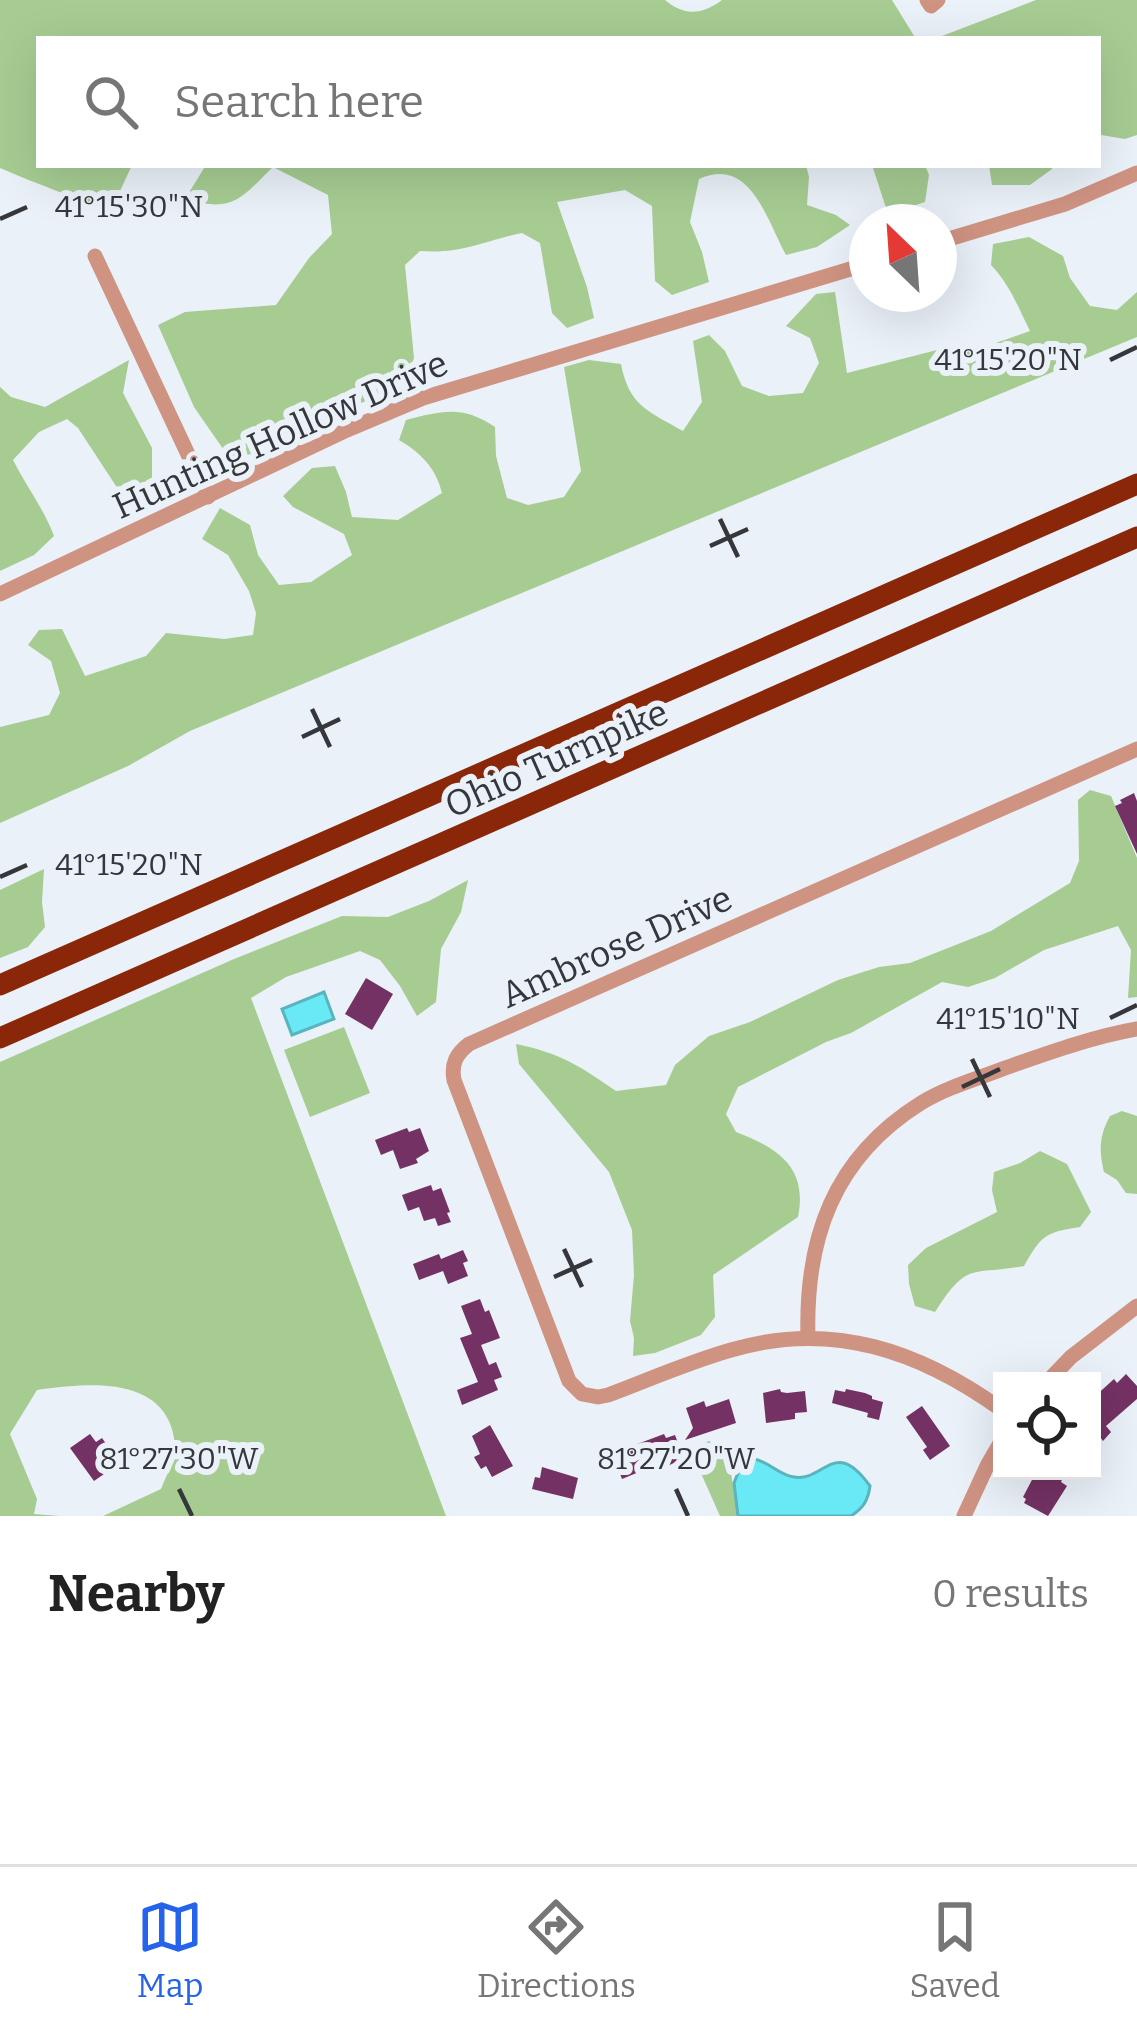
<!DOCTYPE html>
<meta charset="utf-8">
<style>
body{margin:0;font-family:Bitter,serif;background:#f6f6f6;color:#222}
.controls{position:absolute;right:36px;bottom:36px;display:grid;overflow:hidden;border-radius:0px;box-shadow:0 12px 48px #0002}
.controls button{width:108px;height:108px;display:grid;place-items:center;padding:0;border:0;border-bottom:3px solid #e0e0e0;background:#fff;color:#222;font:60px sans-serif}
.compass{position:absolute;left:849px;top:204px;width:108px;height:108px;border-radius:50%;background:#fff;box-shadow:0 12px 48px #0002;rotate:335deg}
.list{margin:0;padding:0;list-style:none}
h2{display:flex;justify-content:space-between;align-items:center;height:156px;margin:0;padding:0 48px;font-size:51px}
h2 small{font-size:39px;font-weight:400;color:#767676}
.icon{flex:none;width:66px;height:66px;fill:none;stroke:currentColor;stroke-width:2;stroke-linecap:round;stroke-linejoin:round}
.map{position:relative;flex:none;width:1137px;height:1516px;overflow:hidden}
.search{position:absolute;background:#fff;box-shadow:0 12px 48px #0002;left:36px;right:36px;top:36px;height:132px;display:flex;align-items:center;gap:30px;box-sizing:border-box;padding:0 42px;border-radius:0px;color:#767676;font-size:45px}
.sheet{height:348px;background:#fff}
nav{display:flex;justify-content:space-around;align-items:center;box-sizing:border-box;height:168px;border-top:3px solid #e0e0e0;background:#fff;font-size:33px;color:#767676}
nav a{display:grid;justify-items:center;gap:6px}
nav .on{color:#2563eb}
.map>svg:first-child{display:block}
.green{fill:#a6cc92}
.water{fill:#69e9f6;stroke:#59b4be;stroke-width:3}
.building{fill:#743264}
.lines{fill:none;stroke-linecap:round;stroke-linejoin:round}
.minor{stroke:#cf9382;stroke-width:15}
.highway{stroke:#8a2708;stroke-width:21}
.ticks{fill:none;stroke:#35373a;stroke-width:4.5}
.labels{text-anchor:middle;stroke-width:12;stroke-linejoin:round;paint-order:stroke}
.street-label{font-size:36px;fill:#35373a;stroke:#eaf1f9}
.ticks-label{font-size:30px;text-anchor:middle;fill:#35373a;stroke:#eaf1f9;stroke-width:12;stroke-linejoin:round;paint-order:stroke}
</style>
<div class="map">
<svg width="1137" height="1516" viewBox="0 0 1137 1516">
<rect width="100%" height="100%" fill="#eaf1f9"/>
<g class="green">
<path d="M 0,0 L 665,0 C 684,16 702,15 722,0 L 892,0 L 916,39 L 39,39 L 39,165 L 132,165 L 110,213 C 74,196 36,184 0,168 Z"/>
<path d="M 1036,0 L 1137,0 L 1137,135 L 1125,139 L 1101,135 L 1098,122 L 1098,39 L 934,39 Z"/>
<path d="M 206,165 L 806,165 L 809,177 L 807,205 L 836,215 L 850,225 L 817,247 L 786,255 C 766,218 750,156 699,179 L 690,222 L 702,252 L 709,282 L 672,295 L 655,281 L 652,206 L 625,190 L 557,202 L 587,287 L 594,318 L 567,328 L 552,313 L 540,243 L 522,233 C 482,241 464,254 420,251 L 405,265 L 414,358 L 405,382 L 256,454 L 228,456 L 194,407 L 158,325 L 185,312 L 276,305 L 309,258 L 332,234 L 328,195 L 273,167 C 240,199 234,213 185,199 Z"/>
<path d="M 872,165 L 925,165 L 929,175 L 925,202 L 888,214 Z"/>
<path d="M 989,165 L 1051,165 L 1052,169 L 1030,185 L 992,185 Z"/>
<path d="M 1029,237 L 1063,256 L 1070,278 L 1090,306 L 1117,310 L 1137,292 L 1137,337 L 190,731 L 128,766 L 0,823 L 0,727 L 49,715 L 60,693 L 51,661 L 28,645 L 39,630 L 62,629 L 85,676 L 146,656 L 166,633 L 224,639 L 253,635 L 256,613 L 249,591 L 228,555 L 202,539 L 220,508 L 250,525 L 258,555 L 279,585 L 311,582 L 352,555 L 344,534 L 293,507 L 283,496 L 312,468 L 335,466 L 346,492 L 352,517 L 398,520 L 442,493 C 436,468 421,453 399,440 L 406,420 C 442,411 462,405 495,427 L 496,456 L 507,498 L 528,505 L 564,497 L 581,471 L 564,367 L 589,360 L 621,364 C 629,406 648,411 683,431 L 702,402 L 693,341 L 709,335 L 725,351 L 742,386 L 769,396 L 803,393 L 819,363 L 810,338 L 786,326 L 816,294 L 835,292 L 847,373 L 941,349 L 990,345 L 1030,331 C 1018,307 1010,285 991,265 L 993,244 Z"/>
<path d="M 129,360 L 123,393 L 152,448 L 152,478 L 144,503 L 116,486 L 78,428 L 67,419 L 39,432 L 13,460 C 26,486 44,509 54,536 L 34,555 L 0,571 L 0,387 L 11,397 L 45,407 Z"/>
<path d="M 1090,790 L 1111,796 L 1137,858 L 1137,997 L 1128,998 L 1131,950 L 1118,926 L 1044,950 L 995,978 L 968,987 L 942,982 L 851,1033 L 826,1042 L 738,1087 L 726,1114 L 736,1132 C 778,1148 808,1167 798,1217 L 713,1275 L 715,1317 L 701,1335 L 655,1353 L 633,1356 L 634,1338 L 630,1321 L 634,1275 L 632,1230 L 609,1172 L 519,1064 L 516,1044 C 560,1053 580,1066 616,1091 L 666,1085 L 675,1065 L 709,1036 L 750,1022 L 838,980 L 879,967 L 910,963 L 991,931 L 1070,883 L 1079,861 L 1078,800 Z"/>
<path d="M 44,869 L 42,902 L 45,927 L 28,947 L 0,958 L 0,890 Z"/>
<path d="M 468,880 L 461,912 L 441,949 L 436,1002 L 417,1016 L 400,986 L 380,960 L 360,951 L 286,977 L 251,998 L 446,1516 L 103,1516 L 161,1489 C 166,1476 176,1458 175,1444 C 168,1374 87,1383 37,1390 L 10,1434 L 37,1499 L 34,1514 L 60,1516 L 0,1516 L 0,1062 L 234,959 L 342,916 L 388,917 L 429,901 Z"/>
<path d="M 344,1027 L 370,1093 L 310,1117 L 284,1050 Z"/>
<path d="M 1122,1111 L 1137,1116 L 1137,1194 L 1126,1193 L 1117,1180 L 1104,1172 C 1099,1150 1099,1136 1110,1116 Z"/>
<path d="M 1040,1151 L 1067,1164 L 1091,1212 L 1080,1227 C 1045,1232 1041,1236 1024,1266 C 971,1276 968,1260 935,1312 L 915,1306 L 909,1284 L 908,1265 L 926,1248 L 997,1212 L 992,1190 L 994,1172 L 1020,1163 Z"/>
<path d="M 708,1441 L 720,1444 L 729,1461 L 738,1516 L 720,1516 L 692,1453 Z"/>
</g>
<g class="water">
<path d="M 324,992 L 334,1019 L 292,1035 L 282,1009 Z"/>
<path d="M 750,1458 C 768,1460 778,1475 794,1477 C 825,1482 834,1436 870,1486 C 868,1501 863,1508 851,1516 L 738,1516 L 734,1483 L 743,1461 Z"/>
</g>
<g class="building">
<path d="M 1134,793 L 1137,801 L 1137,854 L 1115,806 L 1122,803 L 1120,800 Z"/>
<path d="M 366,978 L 393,994 L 372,1030 L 345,1014 Z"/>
<path d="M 407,1128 L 409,1132 L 420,1128 L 429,1151 L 416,1159 L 418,1163 L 400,1169 L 393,1150 L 381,1155 L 375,1140 Z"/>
<path d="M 431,1185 L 433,1191 L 441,1188 L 450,1212 L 447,1213 L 451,1222 L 438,1226 L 435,1218 L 424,1221 L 419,1207 L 408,1211 L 402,1195 Z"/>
<path d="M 463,1250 L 468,1261 L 463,1263 L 468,1276 L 448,1284 L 443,1271 L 419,1280 L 413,1264 L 439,1254 L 441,1259 Z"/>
<path d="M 480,1299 L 485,1312 L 489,1310 L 500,1338 L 481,1345 L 489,1365 L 496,1362 L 502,1377 L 494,1380 L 498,1390 L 462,1405 L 457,1390 L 478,1382 L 460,1338 L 472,1334 L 461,1306 Z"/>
<path d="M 1126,1374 L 1137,1386 L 1137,1399 L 1106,1426 L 1111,1432 L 1103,1441 L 1100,1437 L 1092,1445 L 1092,1399 L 1114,1379 L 1117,1383 Z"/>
<path d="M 780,1389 L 781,1392 L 787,1393 L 805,1391 L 807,1412 L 795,1413 L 795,1419 L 766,1423 L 763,1393 Z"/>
<path d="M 846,1389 L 865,1393 L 872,1396 L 872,1399 L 883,1402 L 879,1420 L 867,1417 L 868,1413 L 832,1403 L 835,1390 L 845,1392 Z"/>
<path d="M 729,1399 L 736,1423 L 685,1440 L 693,1428 L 686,1408 L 704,1401 L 706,1407 Z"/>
<path d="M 922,1406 L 950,1446 L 930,1460 L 923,1450 L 927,1447 L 906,1417 Z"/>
<path d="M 490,1425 L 513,1466 L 492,1477 L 486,1466 L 481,1469 L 474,1457 L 480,1454 L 472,1436 Z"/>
<path d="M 90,1434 L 96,1442 L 102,1438 L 111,1451 L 119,1446 L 125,1455 L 118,1460 L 120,1463 L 94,1481 L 70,1448 Z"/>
<path d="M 664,1434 L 666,1438 L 675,1435 L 682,1454 L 678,1461 L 649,1475 L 639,1472 L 622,1479 L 614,1458 L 633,1450 L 632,1446 Z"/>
<path d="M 542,1467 L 578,1478 L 573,1499 L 532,1489 L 535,1477 L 540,1478 Z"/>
<path d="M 1041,1471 L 1052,1471 L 1063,1477 L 1061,1482 L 1067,1486 L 1048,1516 L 1024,1503 L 1026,1499 L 1023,1497 L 1034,1476 L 1037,1478 Z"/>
</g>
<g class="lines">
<g class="minor">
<path d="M 927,0 L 931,6 L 938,0"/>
<path d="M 939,242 L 1065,204 L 1137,173"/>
<path d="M 95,256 L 208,497"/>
<path d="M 0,594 L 347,430 L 423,398 L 867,264"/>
<path d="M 808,1338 C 805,1239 833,1158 921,1103 C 947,1087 977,1079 1005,1068 C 1048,1053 1092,1037 1137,1029"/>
<path d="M 1048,1381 L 1071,1357 L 1137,1306"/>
<path d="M 1002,1410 C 920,1351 832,1320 731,1350 C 689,1362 648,1380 608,1395 L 598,1397 L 582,1394 L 569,1381 L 454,1080 C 451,1064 456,1054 469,1044 L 1137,749"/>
<path d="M 964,1516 L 988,1464 L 1002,1440"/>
</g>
<g class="highway">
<path d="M 0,985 L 1137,484"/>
<path d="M 0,1038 L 1137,537"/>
</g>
</g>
<path class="ticks" d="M 0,219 L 27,207M 1110,360 L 1137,347M 720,519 L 738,557M 710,546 L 748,529M 312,709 L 330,747M 302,737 L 340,719M 0,877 L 27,865M 1110,1018 L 1137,1005M 972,1059 L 990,1097M 962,1087 L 1000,1069M 564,1249 L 582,1287M 554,1277 L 592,1260M 179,1489 L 192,1516M 676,1489 L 688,1516"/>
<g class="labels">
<g class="street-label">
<text transform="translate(280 434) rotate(-24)" y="13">Hunting Hollow Drive</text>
<text transform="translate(556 758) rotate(-24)" y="13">Ohio Turnpike</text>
<text transform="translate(616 946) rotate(-24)" y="13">Ambrose Drive</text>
</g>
</g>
<g class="ticks-label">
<text x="129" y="217">41°15'30"N</text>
<text x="1008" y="370">41°15'20"N</text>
<text x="129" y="875">41°15'20"N</text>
<text x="1008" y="1029">41°15'10"N</text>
<text x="179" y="1469">81°27'30"W</text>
<text x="676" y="1469">81°27'20"W</text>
</g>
</svg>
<div class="controls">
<button><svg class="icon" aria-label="locate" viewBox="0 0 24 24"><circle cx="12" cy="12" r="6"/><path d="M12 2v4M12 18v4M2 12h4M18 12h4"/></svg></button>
</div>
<svg class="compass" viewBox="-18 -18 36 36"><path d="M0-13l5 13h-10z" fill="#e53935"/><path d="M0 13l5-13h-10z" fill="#767676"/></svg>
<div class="search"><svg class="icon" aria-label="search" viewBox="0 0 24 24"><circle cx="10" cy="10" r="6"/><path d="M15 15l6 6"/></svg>Search here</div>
</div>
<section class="sheet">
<h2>Nearby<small>0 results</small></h2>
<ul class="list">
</ul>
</section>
<nav>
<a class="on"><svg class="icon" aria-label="map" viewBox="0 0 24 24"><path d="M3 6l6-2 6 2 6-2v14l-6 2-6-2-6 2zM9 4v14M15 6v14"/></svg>Map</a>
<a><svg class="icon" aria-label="directions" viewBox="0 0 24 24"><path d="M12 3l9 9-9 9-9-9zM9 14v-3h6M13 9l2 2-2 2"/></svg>Directions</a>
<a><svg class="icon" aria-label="saved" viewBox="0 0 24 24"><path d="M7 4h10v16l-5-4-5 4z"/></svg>Saved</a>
</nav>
